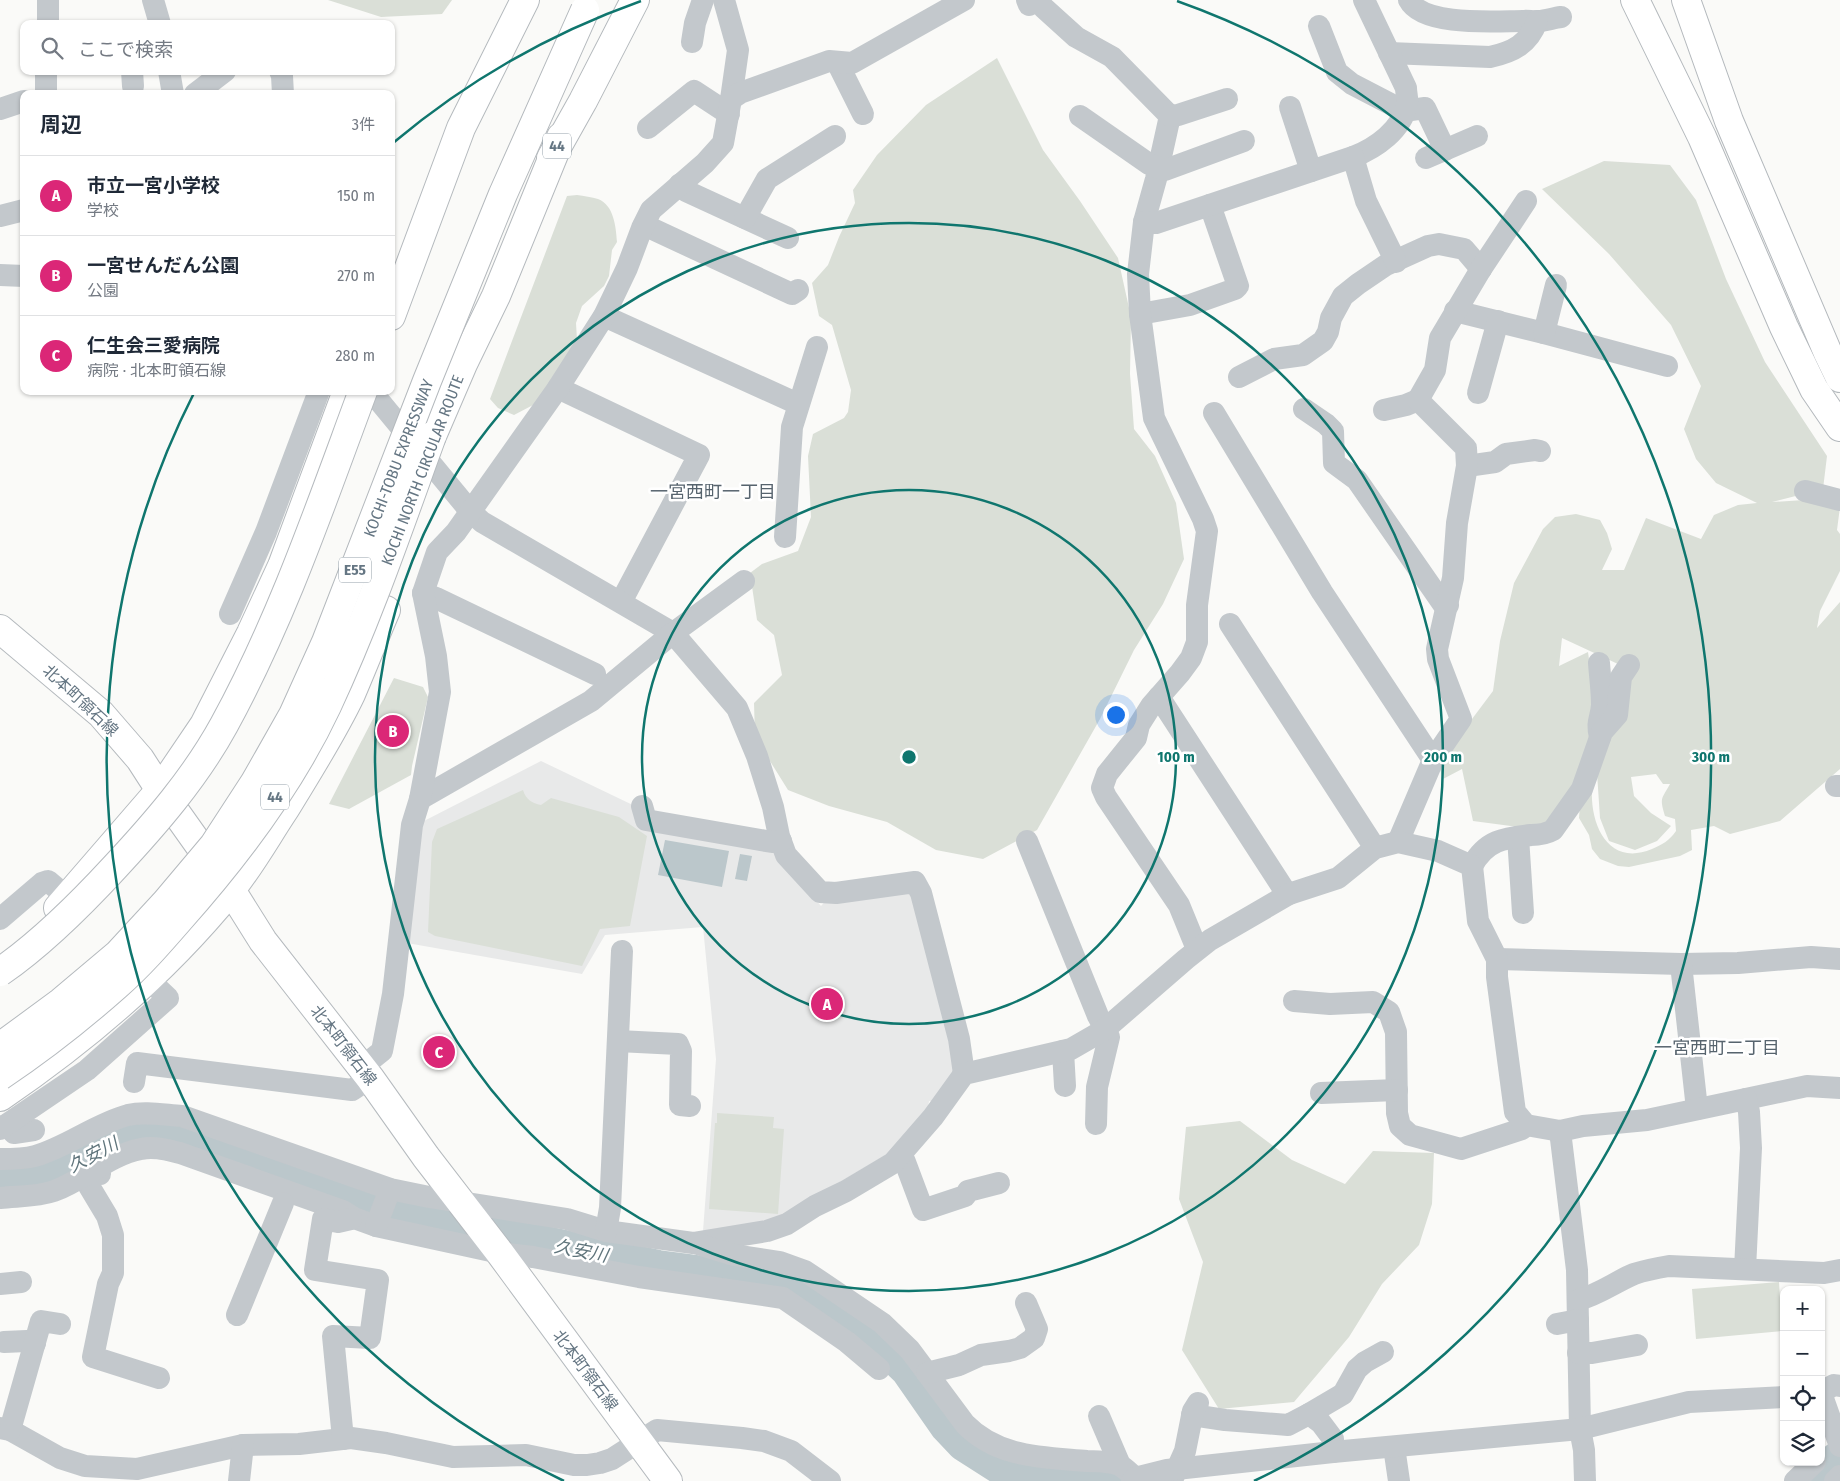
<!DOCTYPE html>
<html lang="ja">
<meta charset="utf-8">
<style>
body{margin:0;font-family:"Fira Sans Condensed","Noto Sans JP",sans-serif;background:#f6f6f7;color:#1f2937}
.controls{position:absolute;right:15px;bottom:15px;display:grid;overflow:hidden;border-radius:10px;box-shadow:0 1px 4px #0004}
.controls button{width:45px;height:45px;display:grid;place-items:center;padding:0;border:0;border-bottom:1px solid #e0e1e3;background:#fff;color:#1f2937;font:25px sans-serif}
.you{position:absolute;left:1115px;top:714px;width:18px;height:18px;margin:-12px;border:4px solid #fff;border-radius:50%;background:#1a73e8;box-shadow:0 0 0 8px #1a73e833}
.badge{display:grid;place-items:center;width:32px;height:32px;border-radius:50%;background:#db2777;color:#fff;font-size:16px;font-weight:700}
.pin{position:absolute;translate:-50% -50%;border:2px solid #fff;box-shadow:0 1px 5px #0006}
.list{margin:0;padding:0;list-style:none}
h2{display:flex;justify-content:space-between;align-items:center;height:65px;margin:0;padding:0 20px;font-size:21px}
h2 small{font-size:16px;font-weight:400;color:#747a83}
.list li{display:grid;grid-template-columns:32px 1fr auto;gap:15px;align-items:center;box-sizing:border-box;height:80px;padding:0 20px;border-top:1px solid #e0e1e3}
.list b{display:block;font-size:19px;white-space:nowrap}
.list p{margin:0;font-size:16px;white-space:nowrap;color:#747a83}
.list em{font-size:16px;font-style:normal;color:#747a83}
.icon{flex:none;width:28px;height:28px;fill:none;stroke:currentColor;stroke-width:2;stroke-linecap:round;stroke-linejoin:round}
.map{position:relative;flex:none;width:1840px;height:1481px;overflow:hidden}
.search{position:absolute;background:#fff;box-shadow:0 1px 4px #0004;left:20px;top:20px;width:375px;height:55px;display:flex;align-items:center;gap:12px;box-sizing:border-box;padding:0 18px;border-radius:10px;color:#747a83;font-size:19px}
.panel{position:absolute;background:#fff;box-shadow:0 1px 4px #0004;left:20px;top:90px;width:375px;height:305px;border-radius:10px}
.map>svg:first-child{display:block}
.built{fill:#e8e9e9}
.green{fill:#dadfd7}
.water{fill:#bbc7cb}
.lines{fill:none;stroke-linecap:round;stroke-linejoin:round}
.river{stroke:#bbc7cb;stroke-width:32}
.major-casing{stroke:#b5babe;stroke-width:30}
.highway-casing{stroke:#b4b9bd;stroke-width:30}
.minor{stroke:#c3c8cc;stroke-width:22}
.major{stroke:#fff;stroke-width:28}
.highway{stroke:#fff;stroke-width:28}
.major-bridge-casing{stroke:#b5babe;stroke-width:30;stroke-linecap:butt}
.highway-bridge-casing{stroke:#b4b9bd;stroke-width:30;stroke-linecap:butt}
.major-bridge{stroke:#fff;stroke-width:28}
.highway-bridge{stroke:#fff;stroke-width:28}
.ring{fill:none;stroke:#0f766e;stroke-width:2.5}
.labels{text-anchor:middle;stroke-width:5;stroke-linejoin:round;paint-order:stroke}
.shield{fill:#fff;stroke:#939fa8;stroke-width:1}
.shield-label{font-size:15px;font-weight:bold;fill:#657683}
.street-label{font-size:16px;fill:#657683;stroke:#fff}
.neighbourhood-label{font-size:18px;fill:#57646e;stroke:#fff}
.water-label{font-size:18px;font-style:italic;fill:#60757c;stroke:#fff}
.centre{fill:#0f766e;stroke:#fff;stroke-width:2.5}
.ring-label{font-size:15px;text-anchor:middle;font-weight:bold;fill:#0f766e;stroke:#fff;stroke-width:5;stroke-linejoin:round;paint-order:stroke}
</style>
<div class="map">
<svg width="1840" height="1481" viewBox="0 0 1840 1481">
<rect width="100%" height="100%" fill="#fafaf8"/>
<path class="built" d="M 541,761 L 637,807 L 774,848 L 782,860 L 821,906 L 828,898 L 903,888 L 916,897 L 956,1069 L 933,1102 L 929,1101 L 928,1108 L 894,1150 L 776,1220 L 703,1231 L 716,1059 L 703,927 L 605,935 L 582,974 L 407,943 L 420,823 Z"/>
<g class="green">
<path d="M 328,0 L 452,0 L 442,14 L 381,17 Z"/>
<path d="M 997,58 L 1043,150 L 1080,201 L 1118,258 L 1131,317 L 1130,374 L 1134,429 L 1155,456 L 1176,503 L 1184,559 L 1163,604 L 1134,650 L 1100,719 L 1037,830 L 983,859 L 936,850 L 887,822 L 829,806 L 788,790 L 755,737 L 754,703 L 782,675 L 774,635 L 757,620 L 750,573 L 762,564 L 798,551 L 811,517 L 808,456 L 813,434 L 844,418 L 848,412 L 851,390 L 832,325 L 819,316 L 812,283 L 828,265 L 839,237 L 855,203 L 853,190 L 877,155 L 926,105 Z"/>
<path d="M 1604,161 L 1670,165 L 1696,200 L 1726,279 L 1765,362 L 1827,456 L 1823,489 L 1772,502 L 1804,500 L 1840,507 L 1837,530 L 1840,534 L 1840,571 L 1820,611 L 1817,628 L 1840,602 L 1840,769 L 1780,821 L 1730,834 L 1714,826 L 1691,830 L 1692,850 L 1680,856 L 1629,867 L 1618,866 L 1600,859 L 1592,849 L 1589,835 L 1579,818 L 1580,804 L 1592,789 C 1590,826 1609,867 1652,849 C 1663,844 1669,841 1676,831 L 1675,819 L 1665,816 C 1659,797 1662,799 1670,784 L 1663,784 L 1656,774 L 1631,777 L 1634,796 L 1651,813 L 1671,826 L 1657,841 L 1635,850 L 1609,841 L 1600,818 L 1596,758 L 1633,671 L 1562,638 L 1559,666 L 1588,652 L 1594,695 L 1592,744 L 1573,793 L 1540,830 L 1473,821 L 1462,769 L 1443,779 L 1440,769 L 1463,731 L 1493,691 L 1500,641 L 1514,583 L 1543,529 L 1555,517 L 1576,514 L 1600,520 L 1607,533 L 1612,549 L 1602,570 L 1624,570 L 1646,518 L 1701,539 L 1714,515 L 1738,505 L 1757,503 L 1716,483 L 1696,459 L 1684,429 L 1701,386 L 1671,325 L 1609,254 L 1542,189 Z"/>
<path d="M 577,195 C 584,196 592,197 598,199 C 614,205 616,227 617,242 L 612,250 L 609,276 L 604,286 L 582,306 L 576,323 L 577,340 L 535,404 L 514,415 L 498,408 L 490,399 L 567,196 Z"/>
<path d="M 394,678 L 423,687 L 428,697 L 412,766 L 411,775 L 349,809 L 329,804 Z"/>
<path d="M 523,790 C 526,800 532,803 541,805 L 551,798 L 619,817 L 647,836 L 630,926 L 600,929 L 582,966 L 435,936 L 428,932 L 432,842 L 437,829 Z"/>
<path d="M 717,1113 L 774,1117 L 773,1128 L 784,1129 L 778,1214 L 709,1209 L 715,1123 L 717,1123 Z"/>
<path d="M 1240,1121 L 1292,1160 L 1345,1184 L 1373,1151 L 1434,1153 L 1432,1204 L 1419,1245 L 1382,1284 L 1349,1337 L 1294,1402 L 1219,1409 L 1182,1350 L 1203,1262 L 1179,1199 L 1186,1127 Z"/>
<path d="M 1779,1282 L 1782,1331 L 1696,1339 L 1692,1289 Z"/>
</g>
<g class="water">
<path d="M 665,840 L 729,851 L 722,887 L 658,875 Z"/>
<path d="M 740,854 L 752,856 L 747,881 L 735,879 Z"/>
</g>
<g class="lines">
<g class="river">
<path d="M 0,1181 L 40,1178 L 69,1169 L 111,1142 L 137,1135 L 178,1137 L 368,1204 L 431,1221 L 522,1237 L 658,1266 L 720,1274 L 766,1278 L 794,1284 L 827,1305 L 882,1347 L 907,1371 L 946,1427 L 963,1445 L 999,1468 L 1106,1478 L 1113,1481"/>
<path d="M 1809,1481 L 1840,1455"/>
</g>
<defs>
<g id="major">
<path d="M 391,316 L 461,128 L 525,0"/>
<path d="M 432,436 L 463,364 L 496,296 L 561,137"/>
<path d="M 0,629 L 101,714 L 140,759 L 160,790 L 231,890 L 263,941 L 370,1078 L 426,1157 L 500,1253 L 668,1481"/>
<path d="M 58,908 L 160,790 L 204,725 L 251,633 L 282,566 L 347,391"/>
<path d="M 0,1097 C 85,1039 165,971 230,891 C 251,865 267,836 285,809 C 308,771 332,734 351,694 C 363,666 374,638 386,610"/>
</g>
<g id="highway">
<path d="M 1635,0 L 1702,137 L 1784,327 L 1814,389 L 1840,427"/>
<path d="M 1686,0 L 1729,121 L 1828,353 L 1840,378"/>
<path d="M 551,158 L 583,101 L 635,0"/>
</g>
</defs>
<use href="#major" class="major-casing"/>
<use href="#highway" class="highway-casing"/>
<g class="minor">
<path d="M 153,0 L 160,24"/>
<path d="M 724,0 L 738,50 L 731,99"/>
<path d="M 1027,0 L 1029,5 L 1038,1 L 1044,8 L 1076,37 L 1112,57 L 1170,116 L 1156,179 L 1144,222"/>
<path d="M 1409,0 C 1423,27 1497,21 1523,21 C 1528,20 1533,22 1538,21 C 1545,21 1553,18 1561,17"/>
<path d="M 48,24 L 48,0"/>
<path d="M 1319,26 L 1337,72 L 1352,84 L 1404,111 L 1425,108 L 1445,150"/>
<path d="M 692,42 L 695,23 L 703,0"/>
<path d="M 1389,53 L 1490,57 C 1513,52 1529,44 1537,21"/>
<path d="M 837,62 L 863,114"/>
<path d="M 132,71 L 133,86"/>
<path d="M 169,71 L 173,94"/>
<path d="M 280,71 L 282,76 L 283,94"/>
<path d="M 46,94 L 46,71"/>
<path d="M 195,94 L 225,71"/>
<path d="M 1290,107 L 1311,171"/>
<path d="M 0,109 L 24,101"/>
<path d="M 1080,116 L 1149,164 L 1165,170 L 1244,141"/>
<path d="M 1170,116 L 1178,115 L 1227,99"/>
<path d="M 648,128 L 694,91 L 729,114"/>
<path d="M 1353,157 C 1376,148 1402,130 1407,104 C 1408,99 1406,93 1406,88 L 1364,0"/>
<path d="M 1426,158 L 1477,136"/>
<path d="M 680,184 L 686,191 L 788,238"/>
<path d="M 0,216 L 24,210"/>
<path d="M 745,218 L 767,179 L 835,136"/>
<path d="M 644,225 L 792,294 L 798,290"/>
<path d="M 0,275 L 24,276"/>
<path d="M 1455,311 L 1544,333 L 1667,366"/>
<path d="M 1140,314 L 1190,305 L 1235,289 L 1238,286 L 1210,205"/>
<path d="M 604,316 L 798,404"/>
<path d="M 1544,333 L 1556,285"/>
<path d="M 1239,377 L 1274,359 L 1303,355 L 1323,341 L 1328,332 L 1331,318 L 1343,296 L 1358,284 L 1386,265 L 1428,246 L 1439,244 L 1464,249 L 1481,269"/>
<path d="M 558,388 L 699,455 L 621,602"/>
<path d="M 371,391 L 470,511 L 482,522 L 673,633 L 737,708 L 757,756 L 773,807 L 779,836 L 786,855 L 820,892 L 836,893 L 915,882 L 921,893 L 959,1039 L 964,1074"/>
<path d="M 1478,393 L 1498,321"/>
<path d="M 1304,409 L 1326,424 L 1333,431 L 1334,463 L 1357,480 L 1443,604 L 1448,605"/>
<path d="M 1384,410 L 1406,405 L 1418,400"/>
<path d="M 1214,413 L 1322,592 L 1433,760"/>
<path d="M 1467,466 L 1495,462 L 1506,454 L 1535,450 L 1540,451"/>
<path d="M 1805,491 L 1840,500"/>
<path d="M 785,537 L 792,427 L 817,347"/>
<path d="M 423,593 L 436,598 L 595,674"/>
<path d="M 230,614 L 266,532 L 319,391"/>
<path d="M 1230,624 L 1375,848"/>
<path d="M 1599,663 C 1600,677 1602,691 1602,705 C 1601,719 1596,721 1600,737"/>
<path d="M 1159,697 L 1283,888 L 1289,894"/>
<path d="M 1836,786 L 1840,786"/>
<path d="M 420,799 L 591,701 L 673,633 L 744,581"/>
<path d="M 642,806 L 646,820 L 772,842 L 781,841"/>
<path d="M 1518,837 L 1523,913"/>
<path d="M 1027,841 L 1098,1016 L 1109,1037 L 1097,1087 L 1096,1124"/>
<path d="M 1398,842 L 1433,760 L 1461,719 L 1438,659 L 1437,649 L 1453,578 L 1457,523 L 1467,466 L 1466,448 L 1418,400 L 1435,370 L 1440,338 L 1481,269 L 1526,201"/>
<path d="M 1472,866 C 1486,840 1504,838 1531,835 C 1539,835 1546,834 1553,830 L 1582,789 L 1602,732 L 1617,715 L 1621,677 L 1629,665"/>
<path d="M 0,919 L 42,883 L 48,881 L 68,898"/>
<path d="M 1197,949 L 1179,905 L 1106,797 L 1102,788 L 1107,774 L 1136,738 L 1139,725 L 1151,706 L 1180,673 L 1191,658 L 1197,642 L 1197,605 L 1207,531 L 1203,519 L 1154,418 L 1140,314 L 1138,274 L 1144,222 L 1156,223 L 1353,157 L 1366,201 L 1396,262"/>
<path d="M 1497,959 L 1681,964 L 1738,963 L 1811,957 L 1840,959"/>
<path d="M 1681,964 L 1697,1109"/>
<path d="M 1294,1001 L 1330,1004 L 1373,1002 L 1389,1012 L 1396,1032 L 1397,1113 L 1400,1126 L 1410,1135 L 1461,1149 L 1522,1129 L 1526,1125"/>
<path d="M 618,1041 L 678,1044 L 681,1051 L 680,1105 L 690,1106"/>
<path d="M 1063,1051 L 1065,1086"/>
<path d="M 362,1067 L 382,1051 L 393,994 L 412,825 L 420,799 L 440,692 L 436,656 L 423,593 L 437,552 L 456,532 L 558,388 L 604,316 L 627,268 L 642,228 L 651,210 L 705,163 L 723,143 L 731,99 L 740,93 L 829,61 L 852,63 L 964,0"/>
<path d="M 134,1082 L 137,1063 L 352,1090 L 370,1078"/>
<path d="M 1321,1093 L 1397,1090"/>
<path d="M 6,1125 L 14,1133 L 34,1130"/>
<path d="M 0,1129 L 87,1070 L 168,998 L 148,979"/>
<path d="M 1560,1131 L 1577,1270 L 1580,1429 L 1584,1450 L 1585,1481"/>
<path d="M 899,1157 L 905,1162 L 923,1210 L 965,1196 L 968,1191 L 999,1183"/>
<path d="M 0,1159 C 11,1159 24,1159 35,1156 C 67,1147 95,1124 128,1115 C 145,1111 165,1115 182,1116 L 390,1189 L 429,1197 L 567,1219 L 606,1231 L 693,1243 L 767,1231 L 787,1224 L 815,1206 L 846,1191 L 893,1163 L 933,1117 L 964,1074 L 1071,1049 L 1104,1030 L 1186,959 L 1210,940 L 1289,894 L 1338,878 L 1375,848 L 1398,842 L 1438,851 L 1472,866 L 1478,921 L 1497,959 L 1497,977 L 1515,1112 L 1526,1125 L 1560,1131 L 1583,1126 L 1647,1120 L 1807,1086 L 1840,1088"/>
<path d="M 100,1174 L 87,1175 L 89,1186 L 107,1216 L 113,1235 L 113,1273 L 108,1284 L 93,1357 L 159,1378"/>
<path d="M 0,1198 C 18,1196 37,1197 54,1191 C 84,1180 109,1155 141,1149 C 154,1146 167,1150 180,1153 L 343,1211 L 354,1218 L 376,1226 L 500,1253 L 533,1257 L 639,1277 L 783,1298 L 847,1342 L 879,1369"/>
<path d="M 376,1226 L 390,1189"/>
<path d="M 606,1231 L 610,1208 L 622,951"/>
<path d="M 698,1244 L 734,1255 L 780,1262 L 805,1271 L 882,1323 L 910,1350 L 965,1424 C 998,1458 1043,1457 1087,1461 C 1096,1461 1112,1461 1121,1466 C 1126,1469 1131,1474 1135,1478"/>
<path d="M 1745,1269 L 1751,1148 L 1749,1112 L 1746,1099"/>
<path d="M 0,1284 L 21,1282"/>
<path d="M 1578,1300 C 1598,1295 1615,1282 1634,1274 C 1646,1270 1657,1268 1669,1266 L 1824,1273 L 1840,1270"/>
<path d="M 237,1315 L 283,1203"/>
<path d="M 1557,1324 L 1578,1320"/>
<path d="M 4,1342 L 27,1341 L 35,1343"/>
<path d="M 1578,1353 L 1592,1353 L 1637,1345"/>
<path d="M 927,1373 L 959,1365 L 981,1355 L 1009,1351 L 1020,1348 L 1034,1338 L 1037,1329 L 1026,1303"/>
<path d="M 1821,1392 L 1834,1385 L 1840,1386"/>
<path d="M 1821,1393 L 1840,1446"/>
<path d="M 1192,1415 L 1225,1420 L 1288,1425 L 1309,1414"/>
<path d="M 1099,1416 L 1120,1465"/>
<path d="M 0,1428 L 10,1430 L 60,1458 L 85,1466 L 137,1469 L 243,1445 L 299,1444 L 351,1438 L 386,1443 L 453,1457 L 526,1455 L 574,1465 L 587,1465 L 600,1463 L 612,1459 L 657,1430 L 742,1438 L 764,1441 L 791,1451 L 830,1481"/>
<path d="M 10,1430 L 41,1321 L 60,1324"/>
<path d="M 343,1439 L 333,1336 L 370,1338 L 378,1280 L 315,1270 L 323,1219 L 338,1222 L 351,1219"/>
<path d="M 1394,1447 L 1399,1481"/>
<path d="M 1333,1452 L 1333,1439 L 1321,1423 L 1309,1414 L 1343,1394 L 1357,1369 L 1365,1362 L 1383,1352"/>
<path d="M 1172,1480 L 1185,1451 L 1193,1411 L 1198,1403"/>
<path d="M 239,1481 L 243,1445"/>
<path d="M 1132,1481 L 1135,1478 L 1167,1470 L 1333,1452 L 1580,1429 L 1689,1402 L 1784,1397"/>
<path d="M 1795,1481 L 1815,1462"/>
<path d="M 1835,1481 L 1840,1476"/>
</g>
<use href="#major" class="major"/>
<use href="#highway" class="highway"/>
<defs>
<g id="major-bridge">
<path d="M 0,972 C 42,943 79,906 114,868 C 155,824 195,778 224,725 C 282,619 321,504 363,391"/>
<path d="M 0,1076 C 39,1050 81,1017 116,986 C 139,966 159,943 179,920 C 237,855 290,785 327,706 C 368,618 399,527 432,436"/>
</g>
<path id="highway-bridge" d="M 0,1047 L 61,1002 L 118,954 L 166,902 L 214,845 L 255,782 L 293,715 L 326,642 L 427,381 L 503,194 L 585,10"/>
</defs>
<use href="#major-bridge" class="major-bridge-casing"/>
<use href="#highway-bridge" class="highway-bridge-casing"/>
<use href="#major-bridge" class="major-bridge"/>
<use href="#highway-bridge" class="highway-bridge"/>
</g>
<g class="ring">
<circle cx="909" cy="757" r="267"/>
<circle cx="909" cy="757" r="534"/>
<path d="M564 1481A802 802 0 0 1 194 393M393 143A802 802 0 0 1 641 1M1177 1A802 802 0 0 1 1254 1481"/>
</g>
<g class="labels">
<g class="shield">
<rect x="543" y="133.5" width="28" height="25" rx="4"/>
<rect x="339" y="557.5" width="32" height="25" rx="4"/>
<rect x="261" y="784.5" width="28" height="25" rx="4"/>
</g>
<g class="shield-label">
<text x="557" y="151">44</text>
<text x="355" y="575">E55</text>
<text x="275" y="802">44</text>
</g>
<g class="street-label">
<text transform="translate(398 458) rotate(-69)" y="6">KOCHI-TOBU EXPRESSWAY</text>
<text transform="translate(422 470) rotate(-69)" y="6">KOCHI NORTH CIRCULAR ROUTE</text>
<text transform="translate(81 700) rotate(43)" y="6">北本町領石線</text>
<text transform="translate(344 1045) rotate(52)" y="6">北本町領石線</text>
<text transform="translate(586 1370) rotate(53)" y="6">北本町領石線</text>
</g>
<g class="neighbourhood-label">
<text x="713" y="498">一宮西町一丁目</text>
<text x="1717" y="1054">一宮西町二丁目</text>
</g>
<g class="water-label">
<text transform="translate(93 1155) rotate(-28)" y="6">久安川</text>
<text transform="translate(581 1251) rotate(11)" y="6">久安川</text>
</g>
</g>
<circle cx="909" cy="757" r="8" class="centre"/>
<g class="ring-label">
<text x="1176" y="762">100 m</text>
<text x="1443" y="762">200 m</text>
<text x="1711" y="762">300 m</text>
</g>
</svg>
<div class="controls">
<button>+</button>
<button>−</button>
<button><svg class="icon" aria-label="locate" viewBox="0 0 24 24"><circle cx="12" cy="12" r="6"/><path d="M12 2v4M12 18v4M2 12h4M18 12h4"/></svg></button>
<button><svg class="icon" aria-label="layers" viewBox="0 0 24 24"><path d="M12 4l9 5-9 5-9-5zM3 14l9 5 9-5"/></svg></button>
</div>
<div class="you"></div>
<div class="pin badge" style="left:827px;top:1004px">A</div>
<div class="pin badge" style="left:393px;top:731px">B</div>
<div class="pin badge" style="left:439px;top:1052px">C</div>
<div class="search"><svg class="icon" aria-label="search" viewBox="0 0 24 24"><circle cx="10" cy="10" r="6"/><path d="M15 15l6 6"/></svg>ここで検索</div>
<section class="panel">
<h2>周辺<small>3件</small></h2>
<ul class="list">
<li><span class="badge">A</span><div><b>市立一宮小学校</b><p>学校</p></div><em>150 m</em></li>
<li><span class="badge">B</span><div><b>一宮せんだん公園</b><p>公園</p></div><em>270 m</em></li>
<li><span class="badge">C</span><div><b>仁生会三愛病院</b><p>病院 · 北本町領石線</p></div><em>280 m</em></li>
</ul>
</section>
</div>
